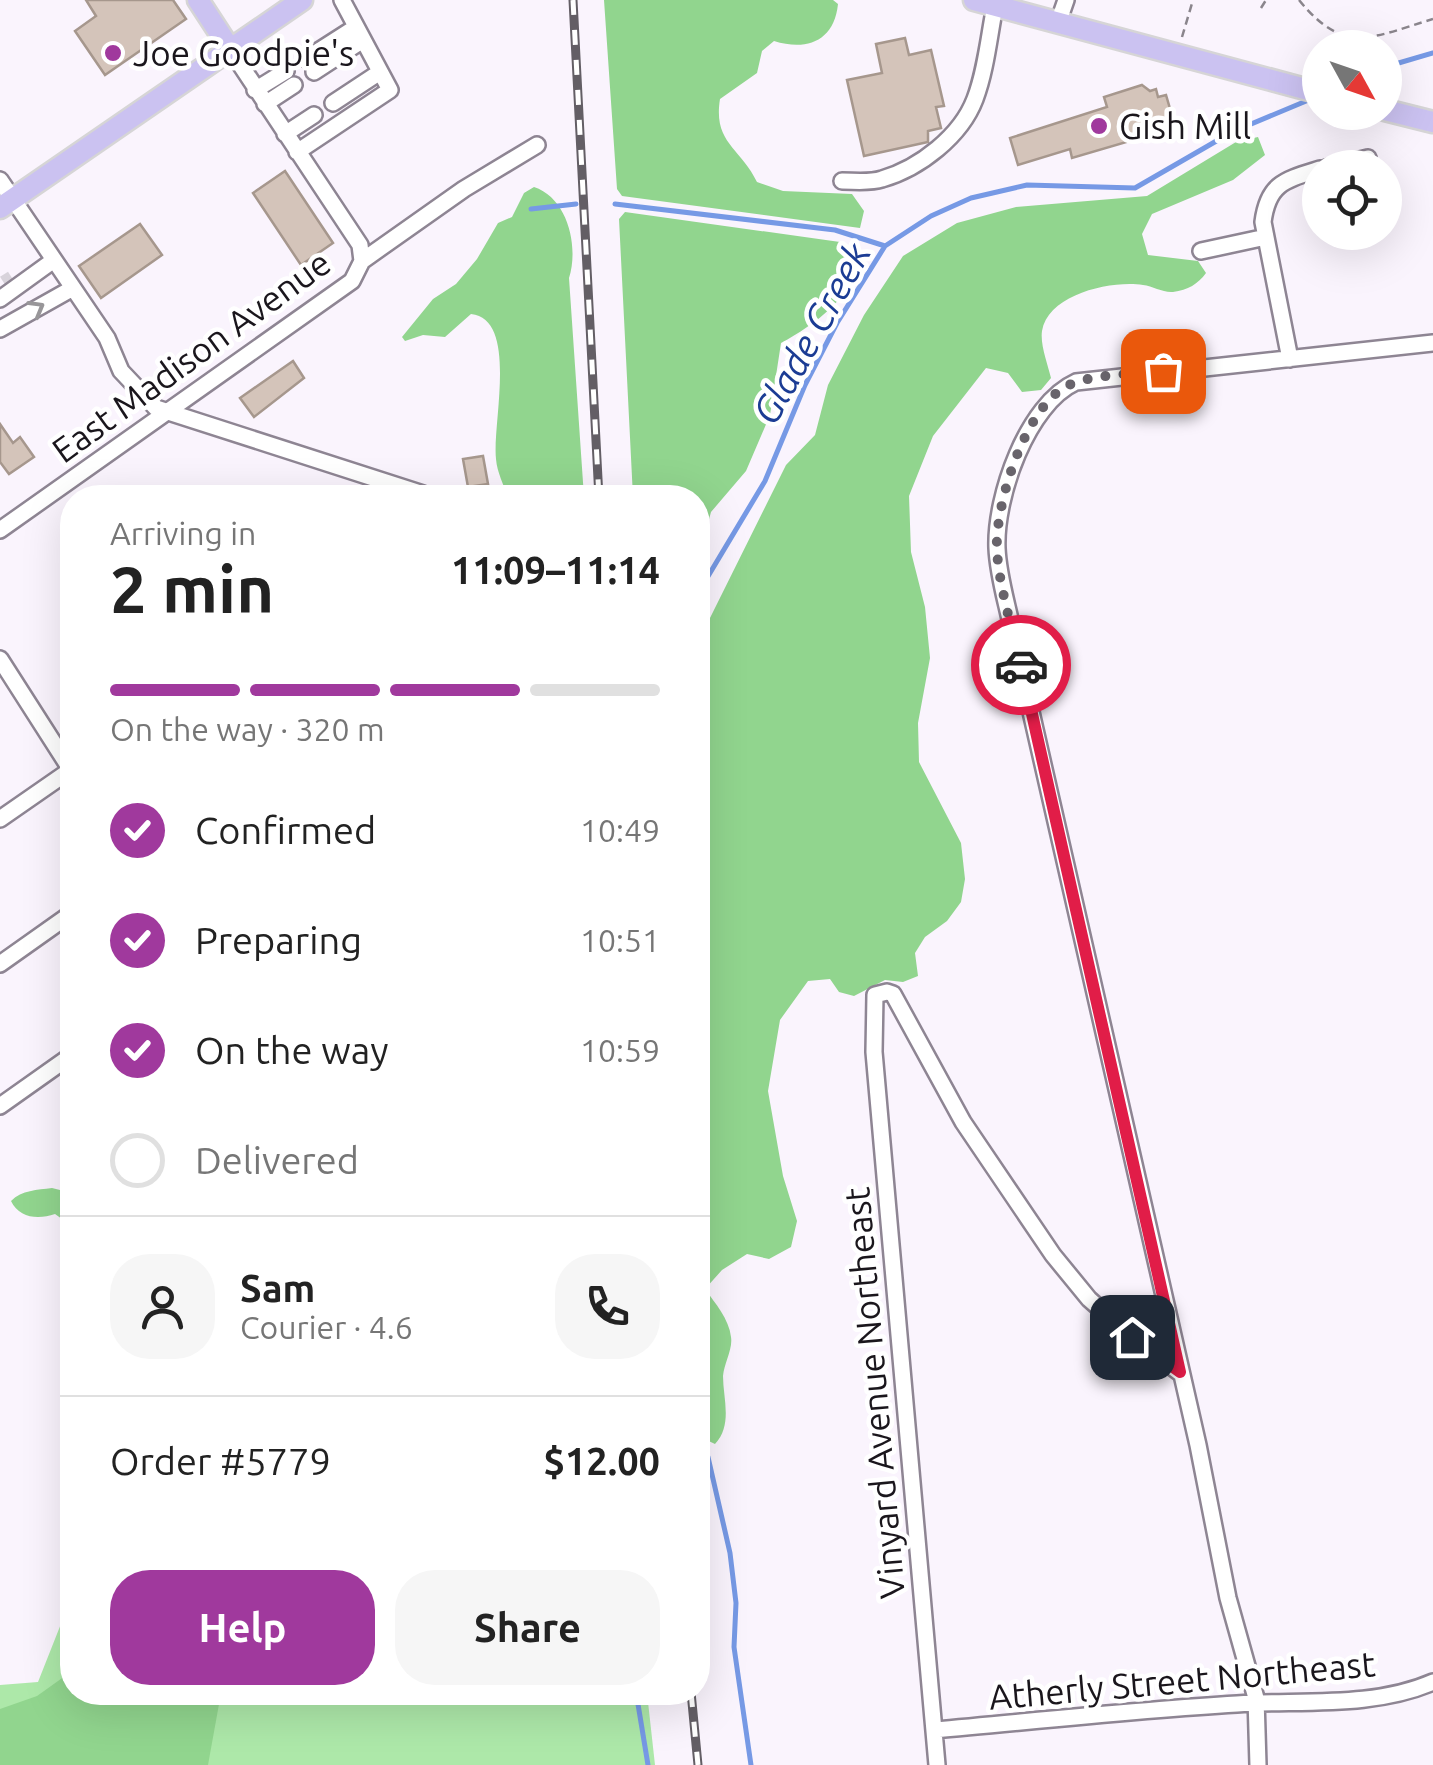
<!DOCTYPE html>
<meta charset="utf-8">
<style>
body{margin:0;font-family:Ubuntu,sans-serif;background:#f6f6f6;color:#222;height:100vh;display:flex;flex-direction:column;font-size:38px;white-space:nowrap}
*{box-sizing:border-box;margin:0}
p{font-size:32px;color:#767676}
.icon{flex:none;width:55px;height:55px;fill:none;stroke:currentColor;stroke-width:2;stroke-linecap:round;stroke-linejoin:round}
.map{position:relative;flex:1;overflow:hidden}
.sheet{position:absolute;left:60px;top:485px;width:650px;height:1220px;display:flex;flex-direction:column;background:#fff;border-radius:40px;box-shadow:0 10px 40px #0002}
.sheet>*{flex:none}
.needle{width:65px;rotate:130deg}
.tools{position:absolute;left:1302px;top:30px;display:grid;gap:20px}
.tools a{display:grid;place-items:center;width:100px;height:100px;border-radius:50%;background:#fff;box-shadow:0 10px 40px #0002;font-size:50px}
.pin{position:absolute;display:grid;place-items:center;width:85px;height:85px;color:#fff;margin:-42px;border-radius:20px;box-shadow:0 5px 15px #0006}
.courier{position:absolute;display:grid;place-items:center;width:100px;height:100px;margin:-50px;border:8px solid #e11d48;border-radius:50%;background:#fff;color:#222;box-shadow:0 2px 12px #0007}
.summary em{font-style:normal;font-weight:700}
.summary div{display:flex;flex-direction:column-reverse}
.summary{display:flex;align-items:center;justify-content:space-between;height:170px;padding:0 50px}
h1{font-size:65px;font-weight:700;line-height:75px}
.bar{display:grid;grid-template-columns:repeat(4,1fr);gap:15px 10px;align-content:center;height:120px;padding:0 50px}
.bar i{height:12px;border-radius:8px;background:#e0e0e0}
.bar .selected{background:#a0399d}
.bar p{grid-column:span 4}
.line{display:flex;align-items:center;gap:25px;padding:0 50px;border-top:2px solid #e0e0e0}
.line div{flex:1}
.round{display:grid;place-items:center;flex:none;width:105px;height:105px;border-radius:40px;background:#f6f6f6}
ol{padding:0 50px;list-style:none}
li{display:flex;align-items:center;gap:30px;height:110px}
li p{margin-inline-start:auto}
li .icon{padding:10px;border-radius:50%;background:#a0399d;color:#fff;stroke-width:4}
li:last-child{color:#767676}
li i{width:55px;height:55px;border:5px solid #e0e0e0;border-radius:50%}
.action{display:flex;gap:20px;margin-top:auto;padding:20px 50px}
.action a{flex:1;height:115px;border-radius:40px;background:#a0399d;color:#fff;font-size:40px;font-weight:700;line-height:115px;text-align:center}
.action a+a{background:#f6f6f6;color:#222}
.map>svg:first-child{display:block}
.green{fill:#ade8a9}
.forest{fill:#91d58e}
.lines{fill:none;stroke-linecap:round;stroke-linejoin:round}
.stream{stroke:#7699e5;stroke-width:5}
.building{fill:#d4c4ba;stroke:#a6978d;stroke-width:2.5}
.minor-tunnel{stroke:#d8d3db;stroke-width:15;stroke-dasharray:15 8;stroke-linecap:butt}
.minor-casing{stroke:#8e8593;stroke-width:20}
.major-casing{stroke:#d6d5d6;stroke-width:25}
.path{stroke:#8a858c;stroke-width:2.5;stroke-dasharray:8 5;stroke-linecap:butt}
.minor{stroke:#fff;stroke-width:15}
.major{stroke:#cbc2f1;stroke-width:20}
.rail-casing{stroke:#635e65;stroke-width:9}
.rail{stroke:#fff;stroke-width:5;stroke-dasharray:15;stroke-linecap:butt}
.oneway{stroke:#989699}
.done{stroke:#68646b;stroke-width:10;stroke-dasharray:0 18}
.route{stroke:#e11d48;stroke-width:12}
.poi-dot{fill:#a0399d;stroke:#fff;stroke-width:4}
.labels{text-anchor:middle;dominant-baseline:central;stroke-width:9;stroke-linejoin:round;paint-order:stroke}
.poi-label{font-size:35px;fill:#1a161c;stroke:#fff;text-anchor:start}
.street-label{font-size:35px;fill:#1a161c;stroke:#fff}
.water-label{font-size:38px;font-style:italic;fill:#1b3c94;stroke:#fff}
</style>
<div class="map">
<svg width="1433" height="1765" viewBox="0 0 1433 1765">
<rect width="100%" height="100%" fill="#faf4fd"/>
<path class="green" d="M72 1596V1692L647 1693 655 1765H0V1685L38 1682Z"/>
<path class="forest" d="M604 0H833L838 4C834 42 806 51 774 41L762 51 757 73 720 99C713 143 740 147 757 182L783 191 852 194 864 211 860 228 622 196 617 189Z
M1258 137 1265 155 1233 180 1152 214 1142 234 1148 255 1198 261 1206 273C1198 284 1188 290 1173 292 1163 293 1153 286 1143 285 1112 280 1048 294 1042 331 1040 345 1048 365 1051 378L1041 390 1022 392 1008 373 986 368 933 436 909 496 911 552 925 607 930 658 918 723 919 762 961 843 965 879 961 902 947 921 925 937 915 953 918 976 903 982 885 980 854 996 839 992 830 979 808 981 780 1020 768 1091 783 1176 797 1221 791 1247 769 1259 747 1254 722 1270 705 1289C715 1303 729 1319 731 1337 733 1349 724 1363 723 1376 723 1398 733 1425 715 1444L698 1436V636L709 620 786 465 815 435 828 385 864 315 903 256 957 223 1016 207 1147 196 1236 142Z
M534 187C568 198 579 247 569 278L584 497H508C504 486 497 472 496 459 492 424 519 319 471 314L445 337 423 335 405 341 402 337 433 299 456 284 477 259 498 223 512 217 524 193Z
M625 212 840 242 862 252C856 295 816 324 781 343L770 415 746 471 711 512 698 560V498L633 497 619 219Z
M52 1188 72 1193V1267L64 1253 62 1219 55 1214C38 1220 19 1218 11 1201 22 1190 37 1190 52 1188Z
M72 1671V1692L221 1693 208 1765H0V1709L37 1696Z"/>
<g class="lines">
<path class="stream" d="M1385 67 1433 53
M615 204 835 230 885 246
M531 209 576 204
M698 593 765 481 805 385 837 323 885 246 931 216 971 198 1027 185 1135 188 1232 132 1311 99
M698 1448 708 1457 730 1553 736 1603 734 1647 751 1765
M636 1692 648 1765"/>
</g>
<path class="building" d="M86 0H173L186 19 105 75 75 31 96 16Z
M905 38 909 55 931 50 944 106 936 107 941 128 928 131V142L864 156 847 80 882 73 876 44Z
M1142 85 1150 91 1156 89 1158 97 1166 95 1173 119 1144 127 1147 136 1072 158 1070 149 1018 165 1010 138 1107 107 1104 97Z
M285 171 333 243 301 265 253 193Z
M140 224 162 255 101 298 79 266Z
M293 361 304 378 254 417 240 398Z
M0 424 13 443 20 437 34 457 9 474 0 462Z
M483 456 488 484 468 487 463 459Z"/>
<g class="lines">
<path class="minor-tunnel" d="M4 283 12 278"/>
<defs>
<path id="minor" d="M1058 23 1066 0
M306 59 356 27
M314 72 363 40
M255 90 286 71
M333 103 380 72
M265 104 294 85
M285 134 314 115
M297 152 390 90 342 0
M1326 168 1368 158
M0 180 107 338 121 371 156 408 423 494 422 498
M842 181C855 181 870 183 882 179 920 168 961 136 975 99 986 70 989 36 995 6
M1201 251 1266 237
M362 261 464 189 537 145
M0 299 54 260
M0 329 73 288
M1290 359 1263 222C1268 183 1285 180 1320 169
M0 530 352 281 362 261 360 245 230 49
M0 659 71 770
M0 819 72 769
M0 964 72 913
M0 1106 72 1055
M934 1730C1035 1721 1136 1710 1237 1704 1301 1700 1374 1708 1433 1682
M937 1765 874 1052 875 995 887 992 893 994 963 1122 1053 1255 1089 1299 1132 1337 1180 1373
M1258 1765 1256 1698 1228 1598 1198 1445 1011 624C1006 600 998 574 997 548 995 497 1027 404 1076 382L1433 343"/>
<path id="major" d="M198 0 230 49
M974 0 1320 93
M1385 110 1433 122
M0 208 302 0"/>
</defs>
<use href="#minor" class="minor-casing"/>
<use href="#major" class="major-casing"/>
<path class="path" d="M1299 0C1344 56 1373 37 1433 19
M1261 8 1266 0
M1182 37 1193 0"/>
<use href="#minor" class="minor"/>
<use href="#major" class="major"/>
<defs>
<path id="rail" d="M573 0 599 498
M691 1692 698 1765"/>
</defs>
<use href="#rail" class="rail-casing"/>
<use href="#rail" class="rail"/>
</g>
<defs><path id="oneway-chevron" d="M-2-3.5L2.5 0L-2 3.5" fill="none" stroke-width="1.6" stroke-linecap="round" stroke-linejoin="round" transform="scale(2.5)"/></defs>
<use class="oneway" href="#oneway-chevron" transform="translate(37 308) rotate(-30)"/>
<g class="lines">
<path class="done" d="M1021 665C1012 628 1000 590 997 552 994 508 1024 410 1065 387 1088 374 1136 374 1163 371"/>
<path class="route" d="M1021 665 1180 1372 1132 1337"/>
</g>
<g class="poi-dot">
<circle cx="113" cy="53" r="10"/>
<circle cx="1099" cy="126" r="10"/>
</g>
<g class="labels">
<g class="poi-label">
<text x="133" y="53">Joe Goodpie's</text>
<text x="1119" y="126">Gish Mill</text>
</g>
<g class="street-label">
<text transform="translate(191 356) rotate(-36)">East Madison Avenue</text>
<text transform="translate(874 1393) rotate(-95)">Vinyard Avenue Northeast</text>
<text transform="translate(1182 1680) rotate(-5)">Atherly Street Northeast</text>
</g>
<g class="water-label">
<text transform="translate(811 333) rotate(-61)">Glade Creek</text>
</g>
</g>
</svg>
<div class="tools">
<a><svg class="needle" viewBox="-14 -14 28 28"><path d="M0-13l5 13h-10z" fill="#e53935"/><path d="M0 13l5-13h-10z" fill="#767676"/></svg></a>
<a><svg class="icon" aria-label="locate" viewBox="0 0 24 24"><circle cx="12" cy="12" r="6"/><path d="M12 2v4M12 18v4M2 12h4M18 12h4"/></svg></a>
</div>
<div class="pin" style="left:1163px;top:371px;background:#ea580c"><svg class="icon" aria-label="bag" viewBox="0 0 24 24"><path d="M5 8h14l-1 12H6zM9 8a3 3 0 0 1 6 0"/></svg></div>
<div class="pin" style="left:1132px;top:1337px;background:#1f2937"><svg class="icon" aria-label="home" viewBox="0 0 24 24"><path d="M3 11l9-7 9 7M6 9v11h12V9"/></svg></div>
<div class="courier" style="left:1021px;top:665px"><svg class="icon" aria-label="car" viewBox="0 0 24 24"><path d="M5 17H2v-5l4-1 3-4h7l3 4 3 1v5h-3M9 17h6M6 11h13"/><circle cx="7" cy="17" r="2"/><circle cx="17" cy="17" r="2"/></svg></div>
<section class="sheet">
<div class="summary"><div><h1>2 min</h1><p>Arriving in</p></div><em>11:09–11:14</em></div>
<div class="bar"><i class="selected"></i><i class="selected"></i><i class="selected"></i><i></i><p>On the way · 320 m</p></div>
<ol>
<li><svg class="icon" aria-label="check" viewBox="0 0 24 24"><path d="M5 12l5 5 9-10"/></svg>Confirmed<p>10:49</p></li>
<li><svg class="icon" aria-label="check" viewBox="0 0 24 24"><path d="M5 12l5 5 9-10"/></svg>Preparing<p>10:51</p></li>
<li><svg class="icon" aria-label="check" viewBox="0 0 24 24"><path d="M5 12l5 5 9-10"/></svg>On the way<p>10:59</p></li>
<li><i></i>Delivered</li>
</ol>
<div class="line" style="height:180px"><a class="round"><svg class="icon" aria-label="person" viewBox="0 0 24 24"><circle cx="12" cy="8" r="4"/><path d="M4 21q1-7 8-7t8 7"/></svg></a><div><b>Sam</b><p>Courier · 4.6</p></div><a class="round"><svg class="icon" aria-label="phone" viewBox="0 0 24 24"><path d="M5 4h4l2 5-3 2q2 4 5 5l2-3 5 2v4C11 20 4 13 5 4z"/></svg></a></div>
<div class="line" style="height:130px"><div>Order #5779</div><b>$12.00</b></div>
<div class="action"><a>Help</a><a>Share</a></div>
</section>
</div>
